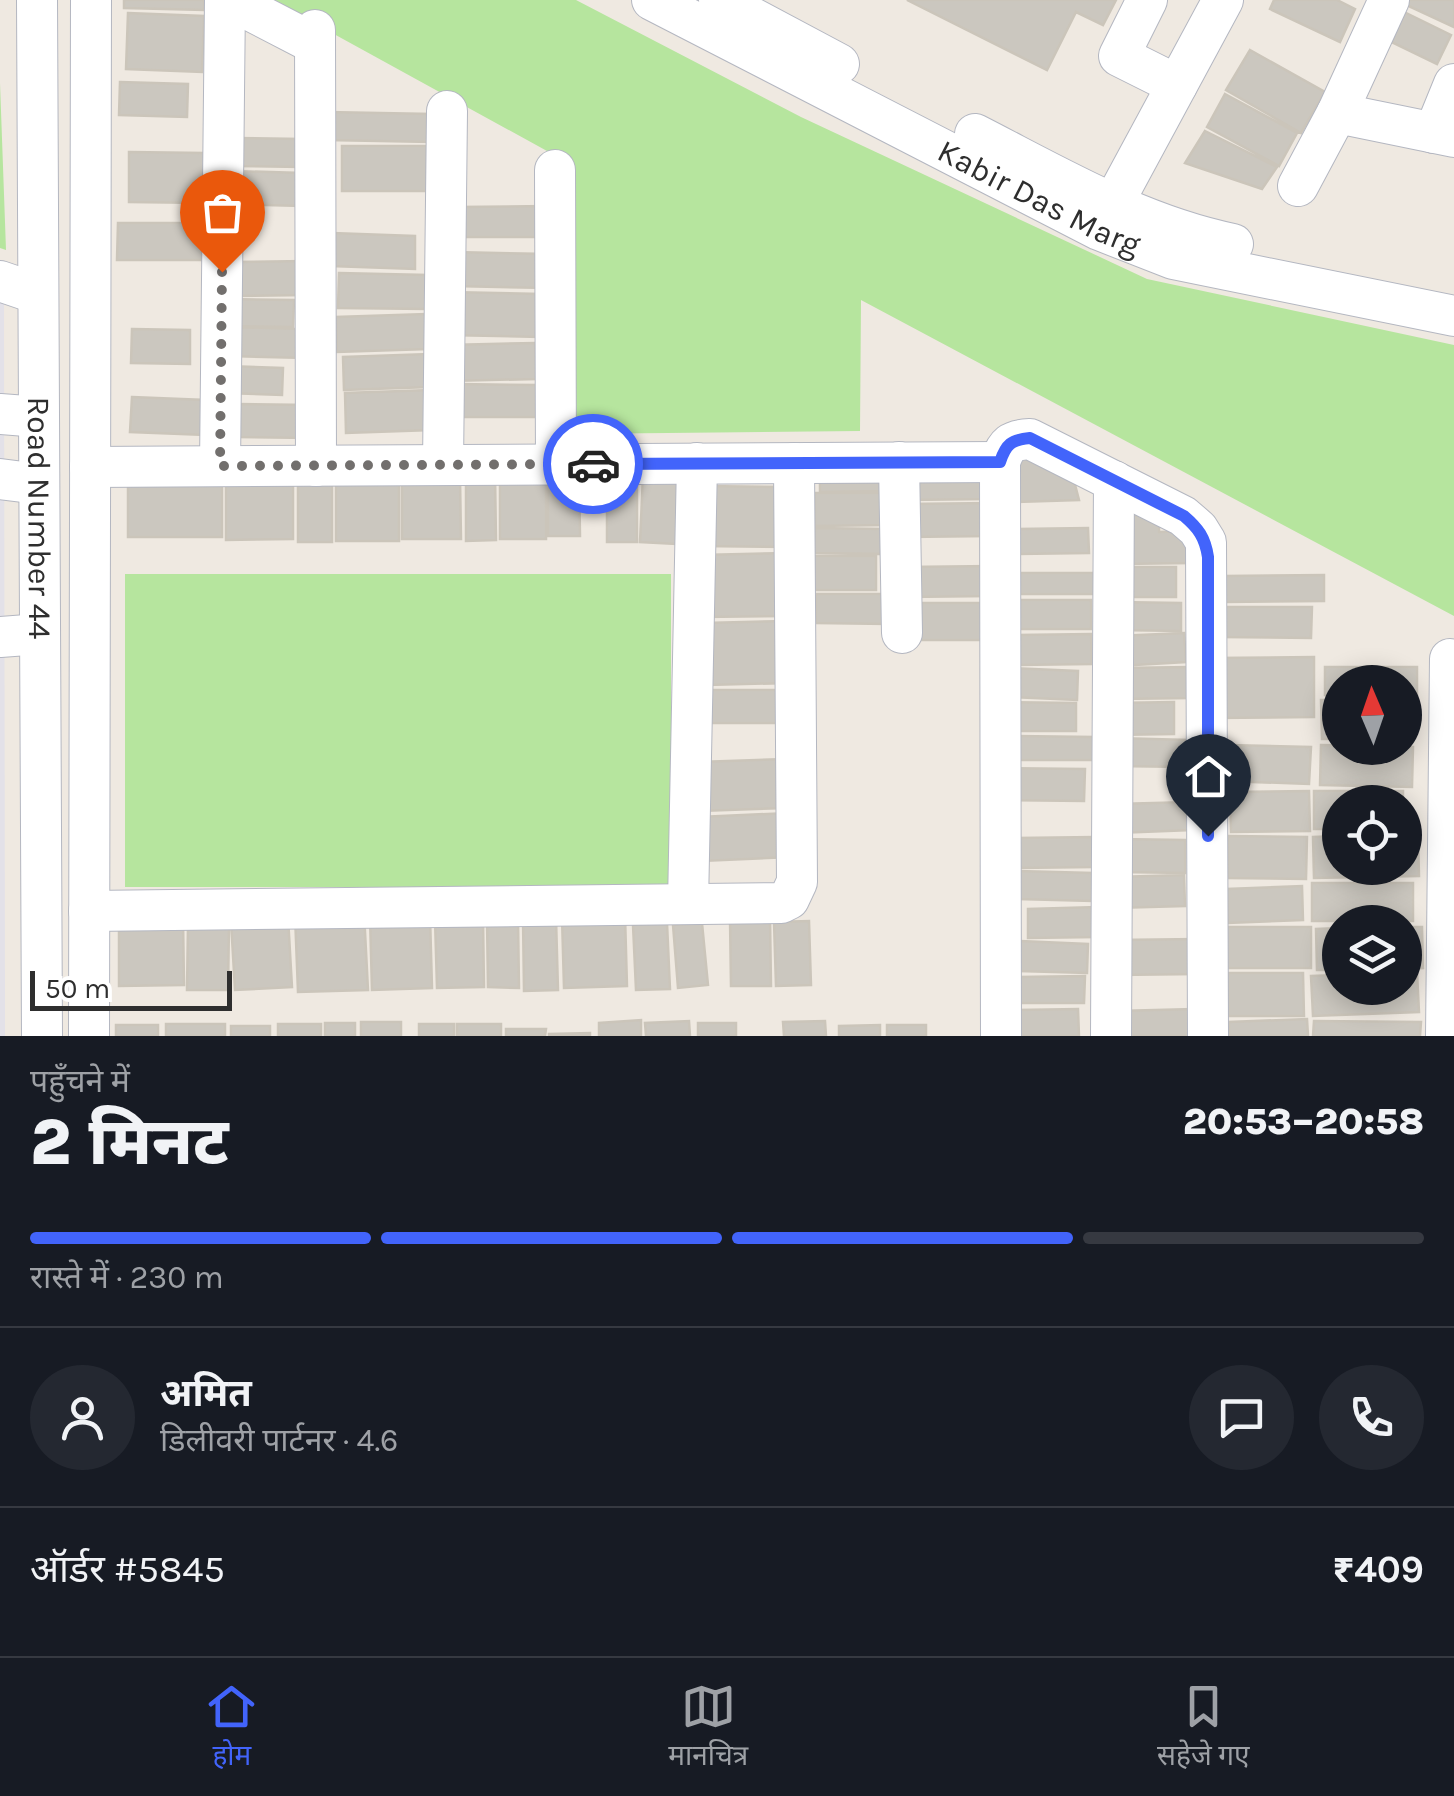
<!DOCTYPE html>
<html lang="hi">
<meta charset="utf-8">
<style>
body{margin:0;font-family:Karla,"Noto Sans Devanagari",sans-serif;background:#242831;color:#f1f3f6;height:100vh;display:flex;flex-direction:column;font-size:38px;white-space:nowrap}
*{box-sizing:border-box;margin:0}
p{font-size:32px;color:#9ea1a6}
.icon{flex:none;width:55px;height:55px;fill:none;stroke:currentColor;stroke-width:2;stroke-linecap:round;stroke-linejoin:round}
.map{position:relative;height:1036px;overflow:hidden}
.side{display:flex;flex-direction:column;background:#171b24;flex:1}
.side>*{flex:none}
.needle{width:65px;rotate:358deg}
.buttons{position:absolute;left:1322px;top:665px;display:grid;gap:20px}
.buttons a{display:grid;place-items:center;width:100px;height:100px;border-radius:50%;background:#171b24;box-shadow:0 5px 25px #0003;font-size:50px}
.scale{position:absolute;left:30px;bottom:25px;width:202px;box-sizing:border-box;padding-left:10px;border:5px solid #2e2e2e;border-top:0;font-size:28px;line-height:35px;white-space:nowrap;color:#2e2e2e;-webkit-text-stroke:8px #fff;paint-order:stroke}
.pin{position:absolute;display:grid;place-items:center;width:85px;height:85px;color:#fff;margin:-102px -42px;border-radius:50% 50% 50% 0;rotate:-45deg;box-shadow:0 0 10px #0007}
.pin .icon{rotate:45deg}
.courier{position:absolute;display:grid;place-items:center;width:100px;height:100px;margin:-50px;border:8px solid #4264fb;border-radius:50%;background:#fff;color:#222;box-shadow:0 2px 12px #0007}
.headline em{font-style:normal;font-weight:800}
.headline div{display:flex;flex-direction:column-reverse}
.headline{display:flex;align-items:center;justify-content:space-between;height:170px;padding:0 30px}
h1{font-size:65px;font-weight:800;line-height:75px}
.bar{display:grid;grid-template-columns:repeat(4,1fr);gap:15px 10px;align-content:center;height:120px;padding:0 30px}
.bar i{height:12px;border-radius:8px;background:#363941}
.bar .selected{background:#4264fb}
.bar p{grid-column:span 4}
.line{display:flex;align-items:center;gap:25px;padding:0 30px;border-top:2px solid #363941}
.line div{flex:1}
.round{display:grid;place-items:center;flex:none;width:105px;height:105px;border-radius:52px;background:#242831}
.tabs{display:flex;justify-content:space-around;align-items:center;height:140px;border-top:2px solid #363941;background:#171b24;font-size:28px;color:#9ea1a6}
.tabs a{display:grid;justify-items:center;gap:5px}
.tabs .selected{color:#4264fb}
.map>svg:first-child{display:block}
.industrial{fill:#e3e1e8}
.green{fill:#b6e59e}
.building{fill:#cbc7bf;stroke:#cbc5ba;stroke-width:2.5}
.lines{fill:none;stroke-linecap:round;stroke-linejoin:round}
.minor-casing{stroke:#b4b7c1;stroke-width:42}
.minor{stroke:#fff;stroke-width:40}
.done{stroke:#726f6d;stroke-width:10;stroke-dasharray:0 18}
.route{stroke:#4264fb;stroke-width:12}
.labels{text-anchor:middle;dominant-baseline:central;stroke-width:8;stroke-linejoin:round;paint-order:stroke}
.street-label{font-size:32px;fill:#2e2e2e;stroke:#fff}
</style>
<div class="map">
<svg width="1454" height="1036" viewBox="0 0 1454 1036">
<rect width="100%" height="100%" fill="#efe9e1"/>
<path class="industrial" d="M0 272 4 273 5 1036H0Z"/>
<path class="green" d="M272 0H576L801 117 1147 279 1454 345V616L861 300 860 431 571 434 567 162Z
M0 83 6 250 0 248Z
M125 574H671V887H125Z"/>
<path class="building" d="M124 0H204V10L124 8Z
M907 0H1116L1103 25 1076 12 1047 70Z
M1274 0H1337L1355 9 1340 42 1270 9Z
M1454 0V27L1398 1 1399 0Z
M1396 8 1451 35 1437 64 1381 37Z
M128 13 204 16 202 72 126 69Z
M1250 50 1325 92 1301 133 1226 90Z
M120 82 188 84 187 117 119 115Z
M1225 94 1297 133 1279 166 1207 127Z
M327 112 432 114 431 142 327 140Z
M1205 131 1277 167 1262 189 1185 163Z
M233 138 302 139 301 167 233 166Z
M342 146H435V191H342Z
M129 152 205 153V203L129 202Z
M233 171 302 173V206L232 204Z
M546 206V237H459L458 207Z
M118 223H202V260H117Z
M332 233 415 236V269L331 266Z
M453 252 549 254 548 288 453 286Z
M305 261 306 295 227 296V262Z
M339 273 428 275 427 309 338 308Z
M448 292 541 294 540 337 447 335Z
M229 299 294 300 293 327 228 326Z
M426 314 428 349 337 352 336 317Z
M230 327 307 329 306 358 230 356Z
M132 329 190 330V364L131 363Z
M535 343 537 379 449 381 448 345Z
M429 354 430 387 344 390 343 357Z
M226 366 283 368 282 395 225 393Z
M457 384 538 385V417H457Z
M430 390 432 430 346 433 345 393Z
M132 397 206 400 205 435 130 432Z
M237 404 310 405 309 438 237 437Z
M1013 452 1073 477 1079 500 1014 502Z
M883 464V491L820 492V465Z
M988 468V499L907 500V469Z
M548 472H579L580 536H548Z
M607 472H637V542H607Z
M293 473V539L226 540V474Z
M466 473H495L496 540 466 541Z
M336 474H399V541H336Z
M128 475H222V537H128Z
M500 476H546V539H500Z
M643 476 678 477 676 544 640 542Z
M402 478H460L461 539H402Z
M298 480H332V542H298Z
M702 486 791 487 790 547 701 546Z
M815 493H888V525L815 526Z
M990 503V536L908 537 907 504Z
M1119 516H1159V532L1192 531V563L1120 564Z
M815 528 885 529V554L814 553Z
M1088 528 1089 553 1018 554V529Z
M788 553 789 616 702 617 701 555Z
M814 556H876V590H815Z
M991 566V596L906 597V567Z
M1117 567H1176V597H1117Z
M1016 573H1094V594H1016Z
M1324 575V601L1225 602V576Z
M816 594H888L887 624 816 623Z
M1010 600H1091V629H1011Z
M1117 602 1181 603V631L1117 630Z
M911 603H987V640H911Z
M1221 607H1312L1311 638 1221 637Z
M787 621 789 683 707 685 705 623Z
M1184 633 1186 662 1118 666 1116 636Z
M1091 634 1092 664 1012 665V635Z
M1314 657V717L1213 718V658Z
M1190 667 1191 698 1120 699 1119 668Z
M1325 667H1417V695H1405V682H1340V695H1325Z
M1009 668 1078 671 1077 700 1008 697Z
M697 690H791V723H697Z
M1405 699H1414V738L1405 739Z
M1321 700H1340V739H1322Z
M1005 702 1076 703V731H1005Z
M1174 702V734L1114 735V703Z
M1008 736 1095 737V760H1008Z
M1115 738 1189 740 1188 767 1114 766Z
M1227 745 1311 747 1309 784 1225 781Z
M1321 745 1413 747 1412 787 1320 785Z
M785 759 786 808 700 811 699 762Z
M1006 768 1085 769 1084 801 1006 800Z
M1309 791 1310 831 1231 832 1230 792Z
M1314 791H1403V802H1340V829H1314Z
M1191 802 1192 830 1117 833 1116 804Z
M788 813 790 857 702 861 700 817Z
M1405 835H1418L1419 876 1314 878 1313 837 1340 836V868H1405Z
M1228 836 1307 837 1306 879 1228 878Z
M1094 837V867L1011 868 1010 838Z
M1118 839 1185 840V873L1118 872Z
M1017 871 1093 873 1092 901 1017 899Z
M1184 875 1185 906 1115 908 1114 877Z
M1312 883H1413V921H1312Z
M1302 886 1303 920 1228 923 1227 889Z
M1097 907V937L1028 938V909Z
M364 912 368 990 298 992 295 915Z
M625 915 627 986 564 988 562 917Z
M430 916 432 988 372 990 370 917Z
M288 917 292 987 235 990 231 921Z
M183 918 184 985 119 986V919Z
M556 918 558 990 524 991 523 919Z
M770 918 771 986H731L730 919Z
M435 919H483L484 987 437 988Z
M487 919H518L519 988 488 987Z
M809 921 811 985 776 986 774 922Z
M667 923 670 989 636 990 633 925Z
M702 923 708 985 678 988 673 925Z
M188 925H229L228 990H187Z
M1225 927H1311V968H1225Z
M1405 927H1422L1423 968 1405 969Z
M1340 928V970H1317L1316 929Z
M1197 939 1198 974 1116 975V940Z
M1020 941 1088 944 1087 973 1019 971Z
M1405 972H1417L1419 1012 1313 1016 1311 976 1340 975V988H1405Z
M1228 973H1303L1304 1016H1228Z
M1085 976 1084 1003H1019V977Z
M1078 1009 1079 1036H1018L1017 1010Z
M1193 1009 1194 1036H1118L1117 1011Z
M1307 1019 1308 1036H1229V1022Z
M641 1020V1036H599V1023Z
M689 1021 690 1036H646L645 1023Z
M825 1021 826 1036H784L783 1022Z
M1314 1021 1421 1022 1420 1036H1313Z
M361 1022H401V1036H361Z
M325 1023H355V1036H325Z
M698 1023H736V1036H698Z
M166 1024H225V1036H166Z
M278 1024H321V1036H278Z
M419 1024H454V1036H419Z
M457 1024H501V1036H457Z
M116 1025H158V1036H116Z
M880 1025V1036H839V1026Z
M887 1025H926V1036H887Z
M231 1026H270V1036H231Z
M506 1029H546L545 1036H506Z
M590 1033V1036H549V1034Z"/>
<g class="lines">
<defs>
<g id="minor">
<path id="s1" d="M37 0 42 1036"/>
<path d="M230 0 315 44"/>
<path id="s2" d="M652 0 1099 230 1173 259 1454 316"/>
<path d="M719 0 839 64"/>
<path d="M1147 0 1119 56 1177 85"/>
<path d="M315 30 316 466"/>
<path d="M1337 113 1454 137"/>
<path d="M1434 133 1454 84"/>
<path d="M975 134C1059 177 1140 225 1233 244"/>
<path d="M555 170 556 465"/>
<path d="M1298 186 1337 113 1389 0"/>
<path d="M1101 226 1223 0"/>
<path d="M0 281 38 294"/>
<path d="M0 414 39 417"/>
<path d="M899 462 902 633"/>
<path d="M443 465 447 111"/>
<path d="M220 466 225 0"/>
<path d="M90 467 1000 462"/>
<path d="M0 479 39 484"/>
<path d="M0 637 40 634"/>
<path d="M688 904 697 463"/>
<path d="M89 911 781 903 789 899 797 882 794 463"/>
<path d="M89 1036 91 0"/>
<path d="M1001 1036 1000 462C1006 444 1011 440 1030 439L1183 516 1198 529 1206 542 1208 1036"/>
<path d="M1111 1036 1114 481"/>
<path d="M1446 1036 1450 659"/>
</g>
</defs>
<use href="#minor" class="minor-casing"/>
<use href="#minor" class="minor"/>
</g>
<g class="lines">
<path class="done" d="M222 272 220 466 593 464"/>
<path class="route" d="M593 464 1000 462C1006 444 1011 440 1030 438L1184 516C1198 528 1205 537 1208 557V836"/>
</g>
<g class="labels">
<g class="street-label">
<text stroke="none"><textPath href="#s2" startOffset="435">Kabir Das Marg</textPath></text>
<text stroke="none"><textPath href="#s1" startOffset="518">Road Number 44</textPath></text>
</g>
</g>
</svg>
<div class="buttons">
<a><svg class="needle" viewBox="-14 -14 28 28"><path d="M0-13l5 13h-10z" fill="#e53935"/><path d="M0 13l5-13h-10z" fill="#9ea1a6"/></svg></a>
<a><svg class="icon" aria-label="locate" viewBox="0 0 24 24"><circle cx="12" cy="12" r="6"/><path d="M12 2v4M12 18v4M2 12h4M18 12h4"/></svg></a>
<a><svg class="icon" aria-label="layers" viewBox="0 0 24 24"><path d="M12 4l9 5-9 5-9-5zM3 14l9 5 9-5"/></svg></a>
</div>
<div class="scale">50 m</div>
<div class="pin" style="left:222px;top:272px;background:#ea580c"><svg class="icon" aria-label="bag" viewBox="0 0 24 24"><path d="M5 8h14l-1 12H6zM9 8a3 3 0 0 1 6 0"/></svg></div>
<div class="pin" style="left:1208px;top:836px;background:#1f2937"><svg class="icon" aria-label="home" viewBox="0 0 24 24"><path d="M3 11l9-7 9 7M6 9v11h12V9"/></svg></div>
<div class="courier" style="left:593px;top:464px"><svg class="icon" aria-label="car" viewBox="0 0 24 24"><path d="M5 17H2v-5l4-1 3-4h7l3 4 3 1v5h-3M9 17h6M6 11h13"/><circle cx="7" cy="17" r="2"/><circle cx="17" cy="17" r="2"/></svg></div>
</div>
<section class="side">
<div class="headline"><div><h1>2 मिनट</h1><p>पहुँचने में</p></div><em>20:53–20:58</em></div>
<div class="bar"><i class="selected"></i><i class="selected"></i><i class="selected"></i><i></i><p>रास्ते में · 230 m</p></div>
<div class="line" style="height:180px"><a class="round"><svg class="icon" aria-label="person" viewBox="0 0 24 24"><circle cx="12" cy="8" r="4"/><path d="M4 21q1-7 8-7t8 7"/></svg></a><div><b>अमित</b><p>डिलीवरी पार्टनर · 4.6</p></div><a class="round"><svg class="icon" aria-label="chat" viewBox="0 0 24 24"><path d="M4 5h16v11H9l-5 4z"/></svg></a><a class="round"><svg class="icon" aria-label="phone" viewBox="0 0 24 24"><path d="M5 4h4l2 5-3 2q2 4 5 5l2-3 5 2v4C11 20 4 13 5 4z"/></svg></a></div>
<div class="line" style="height:130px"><div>ऑर्डर #5845</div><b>₹409</b></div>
</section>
<nav class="tabs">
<a class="selected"><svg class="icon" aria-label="home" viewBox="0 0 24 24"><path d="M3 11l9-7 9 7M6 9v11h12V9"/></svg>होम</a>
<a><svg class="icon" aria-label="map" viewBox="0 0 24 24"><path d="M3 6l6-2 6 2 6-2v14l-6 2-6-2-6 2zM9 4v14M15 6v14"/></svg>मानचित्र</a>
<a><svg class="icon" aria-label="saved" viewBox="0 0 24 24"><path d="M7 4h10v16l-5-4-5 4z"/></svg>सहेजे गए</a>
</nav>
